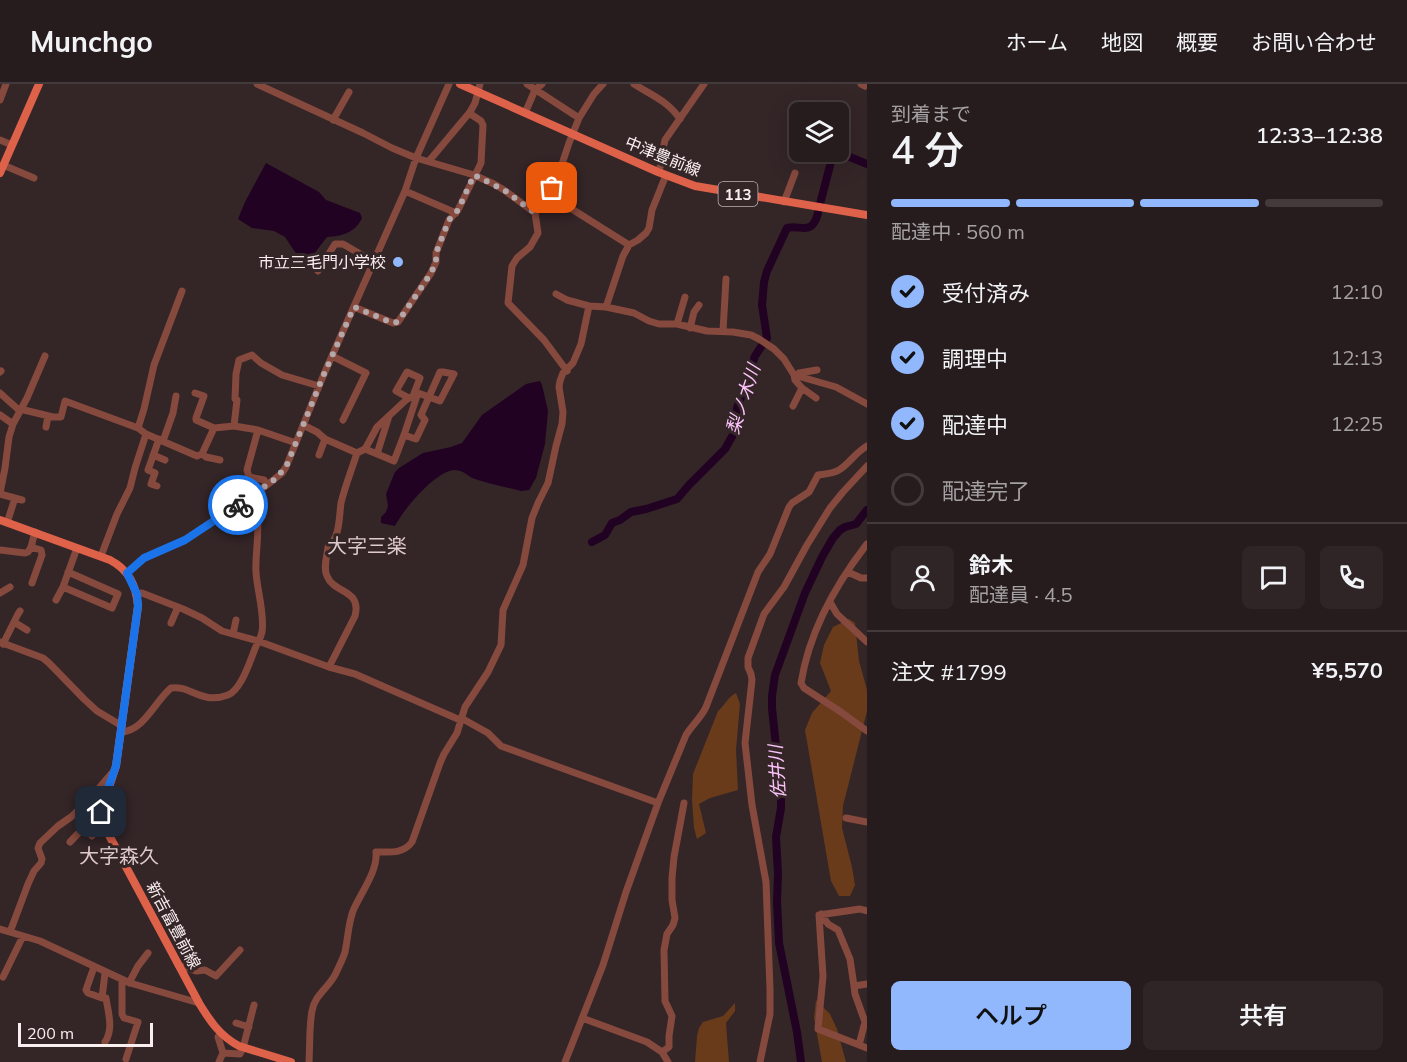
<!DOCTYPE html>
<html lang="ja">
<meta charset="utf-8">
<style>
body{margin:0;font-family:Mulish,"Noto Sans JP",sans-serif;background:#2f2526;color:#f1f3f6;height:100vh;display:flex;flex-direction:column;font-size:22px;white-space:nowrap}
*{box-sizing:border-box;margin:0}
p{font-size:20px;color:#a4a1a4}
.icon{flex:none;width:33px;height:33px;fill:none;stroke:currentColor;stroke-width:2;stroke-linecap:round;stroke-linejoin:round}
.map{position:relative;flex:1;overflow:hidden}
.details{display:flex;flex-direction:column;background:#271c1d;width:540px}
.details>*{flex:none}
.tools{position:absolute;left:789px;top:18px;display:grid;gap:12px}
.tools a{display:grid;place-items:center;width:60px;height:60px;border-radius:9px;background:#271c1d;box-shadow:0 6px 24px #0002,0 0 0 2px #433a3b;font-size:30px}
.scale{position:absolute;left:18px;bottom:15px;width:135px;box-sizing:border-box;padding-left:6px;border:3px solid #faeff0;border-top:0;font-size:16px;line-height:21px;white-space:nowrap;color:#faeff0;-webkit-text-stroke:4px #342527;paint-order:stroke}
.pin{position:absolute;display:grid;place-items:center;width:51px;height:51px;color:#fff;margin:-26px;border-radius:12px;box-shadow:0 3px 9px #0006}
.courier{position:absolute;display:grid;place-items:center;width:60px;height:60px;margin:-30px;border:4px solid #1a73e8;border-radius:50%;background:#fff;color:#222;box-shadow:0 2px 8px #0007}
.overview em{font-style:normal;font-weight:600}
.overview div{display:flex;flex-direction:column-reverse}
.overview{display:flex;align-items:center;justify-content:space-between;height:102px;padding:0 24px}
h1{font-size:39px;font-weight:600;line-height:45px}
.bar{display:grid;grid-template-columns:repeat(4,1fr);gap:9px 6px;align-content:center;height:72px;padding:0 24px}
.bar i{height:8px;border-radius:4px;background:#433a3b}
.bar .current{background:#91b8fd}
.bar p{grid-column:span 4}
.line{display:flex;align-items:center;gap:15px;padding:0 24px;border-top:2px solid #433a3b}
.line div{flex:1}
.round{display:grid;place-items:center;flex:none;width:63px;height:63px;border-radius:9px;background:#2f2526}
ol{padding:0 24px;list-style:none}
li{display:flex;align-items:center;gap:18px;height:66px}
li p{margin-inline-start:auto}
li .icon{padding:6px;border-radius:50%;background:#91b8fd;color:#111;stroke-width:4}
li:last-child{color:#a4a1a4}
li i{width:33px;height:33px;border:3px solid #433a3b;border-radius:50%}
.cta{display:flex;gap:12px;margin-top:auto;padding:12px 24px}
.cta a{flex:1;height:69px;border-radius:9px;background:#91b8fd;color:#111;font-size:24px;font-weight:600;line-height:69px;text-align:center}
.cta a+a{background:#2f2526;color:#f1f3f6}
header{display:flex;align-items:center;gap:36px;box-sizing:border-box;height:84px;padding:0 30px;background:#271c1d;border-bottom:2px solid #433a3b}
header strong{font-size:28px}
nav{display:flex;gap:33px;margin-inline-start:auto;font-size:21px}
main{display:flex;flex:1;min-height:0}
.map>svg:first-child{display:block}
.green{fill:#693b1b}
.water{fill:#220223}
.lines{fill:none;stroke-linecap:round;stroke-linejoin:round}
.river{stroke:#220223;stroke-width:8}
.minor{stroke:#86493d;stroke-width:7}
.major{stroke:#de614a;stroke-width:8}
.done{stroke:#b5a8aa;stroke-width:6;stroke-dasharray:0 10.8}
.route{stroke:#1a73e8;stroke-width:8}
.poi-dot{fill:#91b8fd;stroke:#342527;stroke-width:2}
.labels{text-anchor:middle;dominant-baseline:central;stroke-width:6;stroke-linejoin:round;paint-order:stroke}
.shield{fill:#342527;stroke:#bfb2b4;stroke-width:1.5}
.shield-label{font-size:15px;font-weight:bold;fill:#faeff0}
.street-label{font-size:16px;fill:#faeff0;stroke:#342527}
.poi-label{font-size:16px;fill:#faeff0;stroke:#342527;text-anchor:end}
.water-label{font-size:18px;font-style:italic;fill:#fbc3fa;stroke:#342527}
.quarter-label{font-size:20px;fill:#dec9cb;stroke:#342527}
</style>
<header>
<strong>Munchgo</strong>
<nav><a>ホーム</a><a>地図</a><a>概要</a><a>お問い合わせ</a></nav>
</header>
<main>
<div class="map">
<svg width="867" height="978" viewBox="0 0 867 978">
<rect width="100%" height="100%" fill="#342527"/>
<path class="green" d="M849 535 855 539 859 577 867 606V627L843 722 842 744 852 783 855 801 850 812H839L831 797 805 646 812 629 831 607 820 579 824 561 833 543Z
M736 609 740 620 736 666 738 706 710 714 699 720 706 749 697 755 694 744 692 716 693 690 718 627C725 621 728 613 736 609Z
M816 916 830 930 837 945 846 978H822L814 934Z
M735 919V927L726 939 729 978H695L697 952 699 944 703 938 723 932Z"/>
<path class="water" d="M266 79 319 108 326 116 360 129 362 134C355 149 342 152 327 153L307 179 295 168 285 153 274 147 252 144 238 135 245 118Z
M540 297 542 301 548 327 545 360 536 394 529 406 521 407C506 403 490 400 475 395 466 392 466 387 455 386 436 386 403 426 395 442L381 439V433L386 428 388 422 386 410 395 388 399 384 423 369 451 363 462 359 482 331 526 300Z"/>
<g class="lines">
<path class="river" d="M820 120 833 70 840 69 867 80
M592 458 605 451 612 439 620 436 631 428 646 425 677 415 689 401 725 365 734 349 737 324 746 300 750 286 755 272 767 254 762 221 764 198 767 187 787 144C800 140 812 153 818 129
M801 978 797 948 779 859 777 817 778 790 776 753 781 724V710L772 624V612L775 591 805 509 822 473 833 454 840 446 845 443 856 440 867 426"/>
<path class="minor" d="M257 0 363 49 392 64 416 74 474 91 494 100 504 106 535 129 538 149 530 163 517 174 512 182 508 219 544 256 567 287
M527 0 579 34
M634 0C651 11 668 17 680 35
M861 0 865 2
M0 16 6 0
M525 29 535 6 542 0
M333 36 349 8
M0 56 12 61
M429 77 470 28 475 19 480 0
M3 81 34 94
M658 88C665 74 661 70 665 56L704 0
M405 107 456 129
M548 110 629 161
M784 118 795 89
M535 129 557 95 569 59 579 34 594 10 603 0
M318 187 335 160H343L374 178
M556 210 567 216 589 222
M354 223 393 239 398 238 431 189 436 178V169L449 136 458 126 481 79 483 41 481 37 469 29
M606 223 623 172 629 161 638 156 646 149 649 144 652 126 666 91
M677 240 685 213
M690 244 694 228 699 221
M723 247 726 195
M332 272 366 289 343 336
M0 288 1 287
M796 292 799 289 817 286
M802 304 816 314
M0 309 20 327
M195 309 204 312 196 334V336L214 344 234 342 258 346 296 359
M409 314 396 307 407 288 420 294 413 312
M793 322 802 304 795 296 794 291
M20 325 53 333H61L65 317 138 344 146 350 135 384 130 404 117 430 101 472
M0 331 13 340
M303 341 317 348 325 355 357 369
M234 342 237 316 235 315 236 290 239 276 252 271 261 279 282 291 319 302
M46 343 48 332
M138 344 144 325 154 281 182 207
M258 346 247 386 249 393 264 396 267 401
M146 350 197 372 202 370 214 344
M163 357 173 329 176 312
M365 365 394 377 404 351 418 309
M202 370 206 373 220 376
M377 370 389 332
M153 371 165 376
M319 371 325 355
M157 402 151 400 155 389 148 386 159 355
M0 409 5 384 9 353 13 340 27 314 45 272
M0 410 22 416
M7 439 15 414
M867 460C836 500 809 549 801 599L804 604 841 628 867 647
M0 466 25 469 28 468 31 463
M848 488 861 494H867
M127 489 144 474 185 456 267 401 282 389 286 383 324 290 405 107 416 74 449 0
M32 499 42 471 41 466 31 463 35 448
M63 503 112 524 118 510 68 488
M0 509 10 503
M137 510 142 509 183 525 202 534 222 547 258 557 329 583 355 590 460 636
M56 516 63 503 77 464
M830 518 837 530 867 558
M14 538 27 546
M171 539 178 523
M233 550 236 536
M0 558 43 574 49 579 84 615 97 627 122 642
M3 560 18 530 20 527
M329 583 355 532C362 505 334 510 327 492 323 484 327 472 328 463 340 454 339 433 341 419 345 402 352 385 357 369L365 365 369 358 377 343 406 316 418 309 440 317 454 290 443 288H440L421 331 425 336 416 355 404 351
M461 634 488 649 501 662 658 719
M121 648C144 647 155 617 171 604 191 601 201 621 228 611 242 606 251 573 257 560 259 556 261 553 262 548 265 531 257 506 256 488 255 469 260 449 257 429 256 423 254 417 252 411
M88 717 111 690 114 688
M846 734 867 738
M84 743 92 752
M70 758 91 736 102 735
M867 827 860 825 819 831 823 892 818 945 867 964
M821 830 828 840 838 846 850 875 854 902
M0 845 40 857 130 899 199 919
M10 848 28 800 34 787 41 779 42 775 38 764 40 759 58 742 71 733 88 717 102 724
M178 881 196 887 205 886 216 892 240 866
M94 883 86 906 88 909 102 914 105 889
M3 893 23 852
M122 896V930L124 934 138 938 126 975
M129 899 138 882 148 869
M102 914H106C108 928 114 945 105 958
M582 934 647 958 662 968 668 978
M236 939 249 943
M220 949 218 953 223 969 240 970 243 964 254 921
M859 961 865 938 855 910 854 902 867 900
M662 968 669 963V952L672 932 665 917 664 866 667 850 673 841 675 834 672 816V794L674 773 684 719
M219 978 223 969
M309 978C310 962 309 943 312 927 315 910 329 904 336 889 339 882 343 875 345 868 348 854 348 841 353 827 360 810 378 787 376 768 390 768 403 770 412 758L440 679 444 670 457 649 465 623 488 588 501 561 503 526 523 481 532 434 538 419 548 399 556 362 562 340 563 328 559 303 560 297 563 289 573 279 581 260 589 222 606 223 634 229 649 237 659 240H677L707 247 733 248 751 251 759 255 774 265 784 275 794 291 836 303 867 320
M565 978 603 881 626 808 658 719 686 651C692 641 701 634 706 623L758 488 770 470 789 423 792 419 809 408 818 391C825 390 832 390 839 386 849 380 856 368 867 362
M760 978 770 930V905L766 798 752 721 745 659 752 596 751 590 748 583V574L764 530 784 503 807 461 830 424 843 408 867 382"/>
<path class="major" d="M460 0 658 88 695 102 867 131
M0 89 39 0
M0 436 110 476C129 486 136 501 138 522L116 682 102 724 103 740 199 919C210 937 220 952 239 962L291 978"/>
</g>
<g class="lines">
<path class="done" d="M238 421 274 396 286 383 324 290 354 223 393 239 398 238 431 189 436 178V169L449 136 458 126 474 91 504 106 535 129 552 104"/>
<path class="route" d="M101 728 102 721 116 682 138 522 137 510 127 489 144 474 185 456 238 421"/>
</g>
<circle class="poi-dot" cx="398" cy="178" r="6"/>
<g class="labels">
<rect class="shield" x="718.5" y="98" width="39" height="24" rx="4.5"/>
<g class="shield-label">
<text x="738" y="110">113</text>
</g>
<g class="street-label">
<text transform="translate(663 72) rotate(22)">中津豊前線</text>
<text transform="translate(174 841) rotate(62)">新吉富豊前線</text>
</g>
<g class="poi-label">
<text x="386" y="178">市立三毛門小学校</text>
</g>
<g class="water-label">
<text transform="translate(743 315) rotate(-72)">梨ノ木川</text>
<text transform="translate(777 688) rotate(-94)">佐井川</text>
</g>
<g class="quarter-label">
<text x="367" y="461">大字三楽</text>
<text x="119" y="771">大字森久</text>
</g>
</g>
</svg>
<div class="tools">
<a><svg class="icon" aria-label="layers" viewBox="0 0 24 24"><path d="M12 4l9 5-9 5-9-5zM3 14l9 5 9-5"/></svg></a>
</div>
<div class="scale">200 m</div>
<div class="pin" style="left:552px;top:104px;background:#ea580c"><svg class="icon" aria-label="bag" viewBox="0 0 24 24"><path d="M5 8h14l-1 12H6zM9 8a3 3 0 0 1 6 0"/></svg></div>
<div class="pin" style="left:101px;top:728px;background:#1f2937"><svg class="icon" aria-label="home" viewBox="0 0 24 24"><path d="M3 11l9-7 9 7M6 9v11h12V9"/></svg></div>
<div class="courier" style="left:238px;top:421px"><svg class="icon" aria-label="bike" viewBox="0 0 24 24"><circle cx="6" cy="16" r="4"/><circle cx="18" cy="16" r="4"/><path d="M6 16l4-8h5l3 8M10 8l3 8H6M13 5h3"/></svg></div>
</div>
<section class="details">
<div class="overview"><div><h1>4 分</h1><p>到着まで</p></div><em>12:33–12:38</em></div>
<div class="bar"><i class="current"></i><i class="current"></i><i class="current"></i><i></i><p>配達中 · 560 m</p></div>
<ol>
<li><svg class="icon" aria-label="check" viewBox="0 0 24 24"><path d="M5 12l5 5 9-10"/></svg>受付済み<p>12:10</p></li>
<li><svg class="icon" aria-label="check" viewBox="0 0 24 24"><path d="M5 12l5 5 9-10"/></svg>調理中<p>12:13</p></li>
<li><svg class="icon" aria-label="check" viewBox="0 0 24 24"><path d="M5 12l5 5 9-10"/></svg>配達中<p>12:25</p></li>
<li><i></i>配達完了</li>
</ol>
<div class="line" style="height:108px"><a class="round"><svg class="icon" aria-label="person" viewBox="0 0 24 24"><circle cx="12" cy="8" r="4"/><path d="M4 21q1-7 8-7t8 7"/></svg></a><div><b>鈴木</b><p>配達員 · 4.5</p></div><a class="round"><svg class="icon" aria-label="chat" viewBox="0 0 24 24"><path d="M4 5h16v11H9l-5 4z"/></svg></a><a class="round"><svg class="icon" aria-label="phone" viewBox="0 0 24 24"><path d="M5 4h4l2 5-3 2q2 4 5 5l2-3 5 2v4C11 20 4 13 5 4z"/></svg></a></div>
<div class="line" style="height:78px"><div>注文 #1799</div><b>¥5,570</b></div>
<div class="cta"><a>ヘルプ</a><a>共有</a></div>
</section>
</main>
